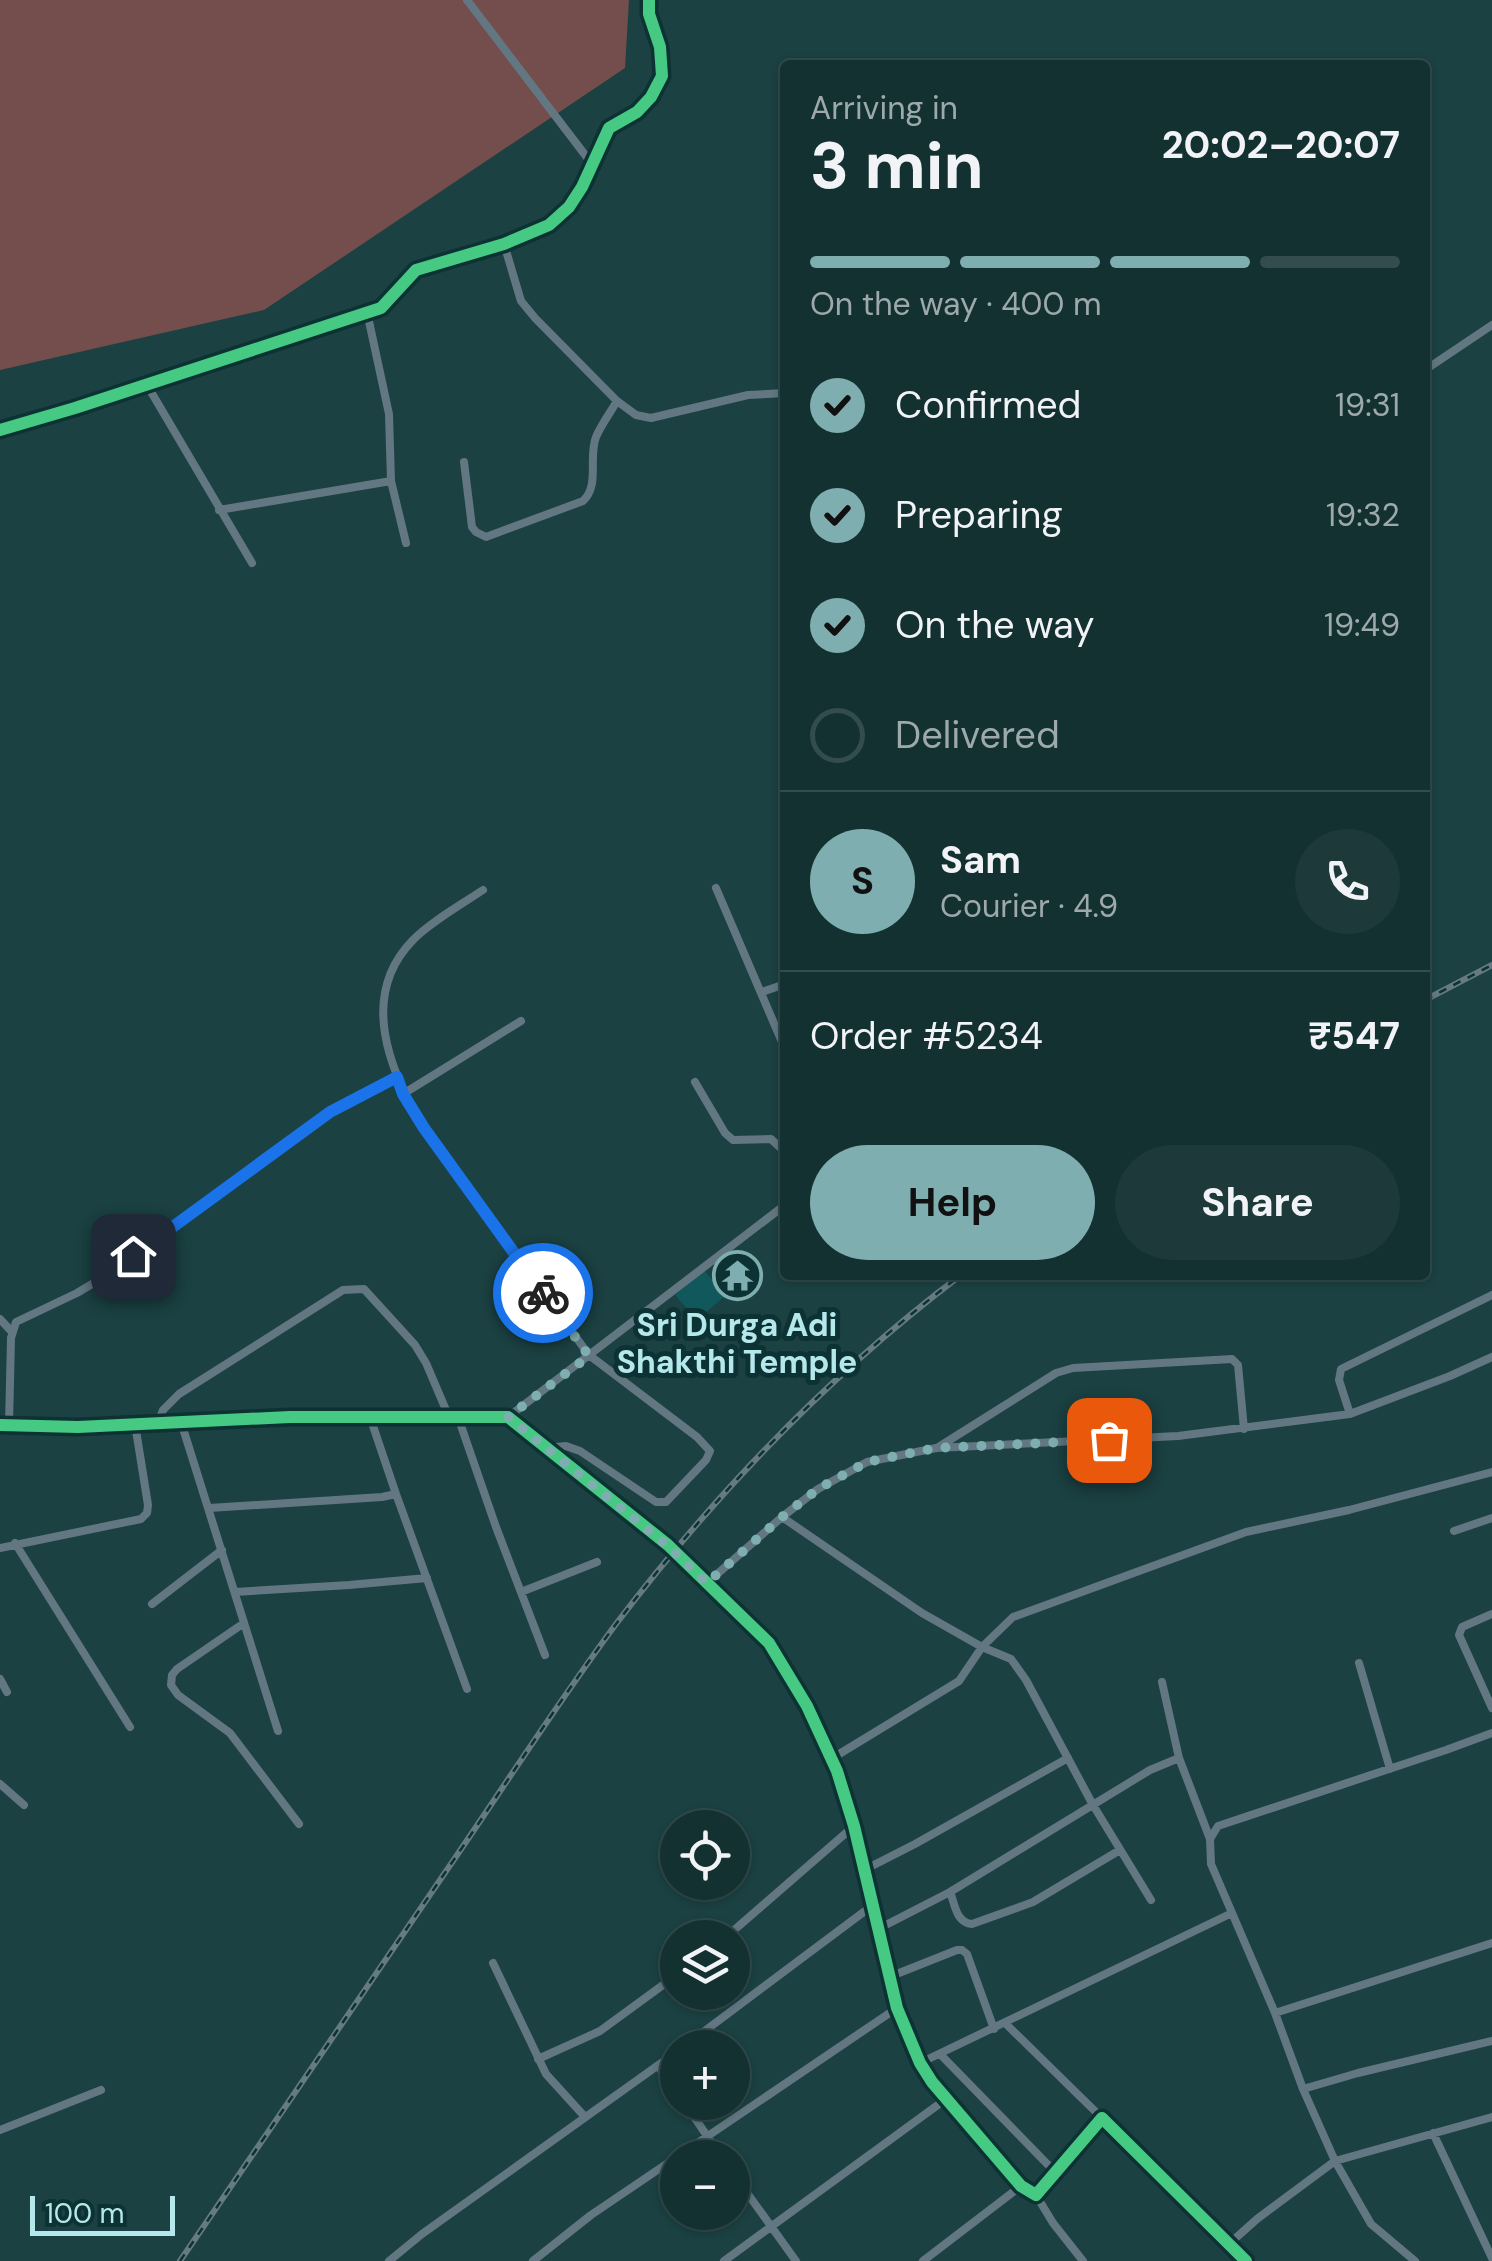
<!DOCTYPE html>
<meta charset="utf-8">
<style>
body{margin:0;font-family:"DM Sans",sans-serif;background:#1d393a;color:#f1f3f6;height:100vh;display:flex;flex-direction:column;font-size:38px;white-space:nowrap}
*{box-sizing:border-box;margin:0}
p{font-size:32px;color:#9da9ac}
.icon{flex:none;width:55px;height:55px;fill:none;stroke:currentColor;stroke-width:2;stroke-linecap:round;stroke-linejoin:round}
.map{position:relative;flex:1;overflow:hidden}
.details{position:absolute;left:780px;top:60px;width:650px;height:1220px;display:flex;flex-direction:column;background:#143132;border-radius:10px;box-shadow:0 2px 8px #0004,0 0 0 2px #334c4d}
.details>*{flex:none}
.tools{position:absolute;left:660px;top:1810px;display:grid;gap:20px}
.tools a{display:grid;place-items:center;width:90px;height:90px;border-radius:50%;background:#143132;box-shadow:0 2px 8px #0004,0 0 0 2px #334c4d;font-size:50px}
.scale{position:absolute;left:30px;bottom:25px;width:145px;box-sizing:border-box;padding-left:10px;border:5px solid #b5e8eb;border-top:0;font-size:28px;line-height:35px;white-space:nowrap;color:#b5e8eb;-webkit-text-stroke:8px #0c3234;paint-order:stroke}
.pin{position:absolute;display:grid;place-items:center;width:85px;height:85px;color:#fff;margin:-42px;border-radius:20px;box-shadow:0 5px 15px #0006}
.courier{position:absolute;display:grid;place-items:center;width:100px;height:100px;margin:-50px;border:8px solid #1a73e8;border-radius:50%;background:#fff;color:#222;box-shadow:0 2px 12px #0007}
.head em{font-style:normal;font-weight:700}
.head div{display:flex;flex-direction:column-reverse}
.head{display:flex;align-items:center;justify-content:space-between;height:170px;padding:0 30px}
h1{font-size:65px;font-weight:700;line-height:75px}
.bar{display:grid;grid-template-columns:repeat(4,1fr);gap:15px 10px;align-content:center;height:120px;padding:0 30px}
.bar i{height:12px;border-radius:8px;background:#334c4d}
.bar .on{background:#7faeb0}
.bar p{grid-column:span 4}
.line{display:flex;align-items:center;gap:25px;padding:0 30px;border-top:2px solid #334c4d}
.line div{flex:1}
.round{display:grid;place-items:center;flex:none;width:105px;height:105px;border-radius:52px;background:#1d393a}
ol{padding:0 30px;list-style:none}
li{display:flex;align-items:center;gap:30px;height:110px}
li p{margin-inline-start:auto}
li .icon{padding:10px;border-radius:50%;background:#7faeb0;color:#111;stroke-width:4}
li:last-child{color:#9da9ac}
li i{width:55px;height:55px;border:5px solid #334c4d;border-radius:50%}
.action{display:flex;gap:20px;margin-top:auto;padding:20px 30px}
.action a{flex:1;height:115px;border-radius:60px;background:#7faeb0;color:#111;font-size:40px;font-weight:700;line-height:115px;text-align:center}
.action a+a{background:#1d393a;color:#f1f3f6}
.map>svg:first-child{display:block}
.built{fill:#10585b}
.green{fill:#744d4d}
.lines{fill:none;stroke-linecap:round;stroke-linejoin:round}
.street{stroke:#627782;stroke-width:8}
.secondary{stroke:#607882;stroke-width:11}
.rail-casing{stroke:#657a82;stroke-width:6}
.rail{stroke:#0c3234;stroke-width:2.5;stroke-dasharray:8;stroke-linecap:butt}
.cycleway-casing{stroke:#0c3234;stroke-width:19}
.cycleway{stroke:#46c982;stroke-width:12}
.done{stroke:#7faeb0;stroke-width:10;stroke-dasharray:0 18}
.route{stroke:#1a73e8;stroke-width:12}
.labels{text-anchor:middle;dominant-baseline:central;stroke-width:10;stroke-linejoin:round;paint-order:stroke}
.poi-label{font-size:32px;font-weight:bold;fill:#b5e8eb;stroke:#0c3234}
</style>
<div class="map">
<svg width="1492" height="2261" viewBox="0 0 1492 2261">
<rect width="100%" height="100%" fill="#1b4142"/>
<path class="built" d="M704 1270 726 1295 697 1320 675 1295Z"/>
<path class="green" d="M0 0H629L625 68 264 310 0 370Z"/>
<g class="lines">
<path class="street" d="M467 0 592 164
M504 244 521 301 535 318 617 401 636 415 651 418 748 395 785 393
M367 312 389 414 391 481 406 543
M1425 370 1492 325
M147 385 252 563
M464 462 472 527 476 532 486 537 583 501C600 486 588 457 596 437 601 425 610 413 617 401
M219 510 391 481
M716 888 785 1049
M483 890C462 904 429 923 413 940 358 996 390 1071 423 1128L589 1355 697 1437 710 1451 706 1460 666 1502H656L580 1451 566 1446 546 1448
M762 992 785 984
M695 1082 725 1133 733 1140 771 1139 785 1152
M403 1094 521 1021
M0 1319 12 1332
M1350 1414 1339 1380 1341 1369 1492 1295
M370 1417 396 1494 467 1689
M458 1417 496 1527 545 1655
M508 1417 785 1205
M181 1422 278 1731
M158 1423 163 1410 179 1394 343 1290 364 1289 415 1345 426 1363 449 1417
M9 1425 11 1338 16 1322 77 1293 107 1275 330 1112 397 1077
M937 1448 1056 1373 1073 1368 1232 1359 1238 1365 1244 1429
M209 1508 382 1497 396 1494
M782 1517 922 1613 982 1647 1011 1659 1026 1680 1093 1805 1151 1900
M1454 1531 1492 1518
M15 1543 130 1727
M0 1548 141 1519 147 1513 148 1505 135 1424
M707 1583 782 1517 818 1489 867 1462 936 1448 1178 1436 1350 1414 1450 1376 1492 1357
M235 1592 349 1585 427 1578
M521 1592 597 1562
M152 1604 222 1550
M1492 1614 1462 1627 1459 1635 1492 1708
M244 1623 177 1669 172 1675 171 1685 178 1695 230 1733 299 1824
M1359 1663 1390 1769
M0 1679 7 1692
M1162 1682 1179 1758 1210 1839
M1492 1733 1446 1750 1218 1826 1210 1839 1211 1864 1275 2013 1492 1943
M831 1759 959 1681 982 1647 1013 1617 1246 1532 1349 1510 1492 1472
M0 1784 24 1805
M864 1870 915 1844 1068 1758
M950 1892C955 1904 956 1923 972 1924L1033 1902 1120 1850
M878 1929 950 1892 1150 1770 1179 1758
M725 1938 854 1826
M493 1963 546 2074 585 2117
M889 1977 957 1950H962L967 1954 994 2029
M1275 2013 1303 2089
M1005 2023 1102 2118
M682 2048 873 1905
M940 2054 1055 2172
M538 2059 600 2031 678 1974
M920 2063 1232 1913
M658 2066 678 2093
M684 2102 722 2158
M0 2130 101 2090
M1433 2133 1492 2258
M732 2172 796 2261
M1036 2195 1053 2223 1083 2261
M1229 2244 1257 2219 1335 2161 1303 2089 1358 2073 1492 2041
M389 2261 422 2234 678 2051
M533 2261 591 2215 897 2008
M724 2261 946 2099
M923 2261 1021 2186
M1415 2261 1371 2224 1335 2161 1492 2117"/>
<path class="secondary" d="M0 430 75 408 381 308 416 270 504 244 549 225 569 207 582 187 609 128 637 112 651 97 662 76 660 47 649 14V0
M0 1425 78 1427 290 1417H508L668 1545 769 1643 807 1706 837 1771 854 1826 897 2008 920 2063 932 2082 1021 2186 1036 2195 1102 2118 1246 2261"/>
<defs>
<path id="rail" d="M1425 1000 1492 965
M180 2261C271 2128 362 1994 453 1861 507 1782 559 1701 616 1624 715 1494 830 1374 961 1275"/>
</defs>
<use href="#rail" class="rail-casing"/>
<use href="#rail" class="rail"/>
<defs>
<path id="cycleway" d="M0 430 75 408 381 308 416 270 504 244 549 225 569 207 582 187 609 128 637 112 651 97 662 76 660 47 649 14V0
M0 1425 78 1427 290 1417H508L668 1545 769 1643 807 1706 837 1771 854 1826 897 2008 920 2063 932 2082 1021 2186 1036 2195 1102 2118 1246 2261"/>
</defs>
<use href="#cycleway" class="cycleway-casing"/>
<use href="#cycleway" class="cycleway"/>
</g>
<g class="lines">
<path class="done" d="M543 1293 589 1356 508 1417 668 1546 707 1583 782 1517 818 1489 867 1462 936 1448 1109 1440"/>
<path class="route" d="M133 1256 330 1112 397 1077 403 1094 424 1128 543 1293"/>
</g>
<defs>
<symbol id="temple-ring" viewBox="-11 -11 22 22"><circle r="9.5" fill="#0c3234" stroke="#7faeb0" stroke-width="1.5"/><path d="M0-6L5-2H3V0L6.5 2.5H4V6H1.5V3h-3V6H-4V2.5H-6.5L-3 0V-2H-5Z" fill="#7faeb0"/></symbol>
</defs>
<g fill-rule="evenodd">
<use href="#temple-ring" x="710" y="1248" width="55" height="55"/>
</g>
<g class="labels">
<g class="poi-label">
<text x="737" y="1325">Sri Durga Adi<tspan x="737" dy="37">Shakthi Temple</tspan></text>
</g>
</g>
</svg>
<div class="tools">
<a><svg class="icon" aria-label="locate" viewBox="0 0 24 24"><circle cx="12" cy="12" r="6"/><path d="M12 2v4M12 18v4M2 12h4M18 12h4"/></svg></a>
<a><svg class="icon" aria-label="layers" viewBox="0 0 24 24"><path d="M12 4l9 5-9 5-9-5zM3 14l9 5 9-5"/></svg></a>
<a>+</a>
<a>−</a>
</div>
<div class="scale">100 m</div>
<div class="pin" style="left:1109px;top:1440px;background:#ea580c"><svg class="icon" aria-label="bag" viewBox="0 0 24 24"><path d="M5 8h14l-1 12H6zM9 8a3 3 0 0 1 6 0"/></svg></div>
<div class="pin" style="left:133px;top:1256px;background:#1f2937"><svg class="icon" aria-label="home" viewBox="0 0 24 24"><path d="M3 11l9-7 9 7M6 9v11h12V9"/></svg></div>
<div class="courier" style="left:543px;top:1293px"><svg class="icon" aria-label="bike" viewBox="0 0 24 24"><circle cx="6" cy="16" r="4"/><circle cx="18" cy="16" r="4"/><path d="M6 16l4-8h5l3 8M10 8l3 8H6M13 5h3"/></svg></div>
<section class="details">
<div class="head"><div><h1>3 min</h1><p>Arriving in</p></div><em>20:02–20:07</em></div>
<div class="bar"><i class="on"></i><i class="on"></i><i class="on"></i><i></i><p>On the way · 400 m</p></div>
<ol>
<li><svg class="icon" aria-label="check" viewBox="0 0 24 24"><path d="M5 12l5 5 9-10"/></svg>Confirmed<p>19:31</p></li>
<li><svg class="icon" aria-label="check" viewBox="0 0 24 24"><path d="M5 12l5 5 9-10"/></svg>Preparing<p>19:32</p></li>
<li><svg class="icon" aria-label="check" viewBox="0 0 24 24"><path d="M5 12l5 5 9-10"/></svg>On the way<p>19:49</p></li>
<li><i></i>Delivered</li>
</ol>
<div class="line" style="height:180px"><b class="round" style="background:#7faeb0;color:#111">S</b><div><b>Sam</b><p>Courier · 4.9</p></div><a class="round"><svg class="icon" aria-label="phone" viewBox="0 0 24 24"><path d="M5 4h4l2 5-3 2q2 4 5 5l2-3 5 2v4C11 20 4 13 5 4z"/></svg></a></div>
<div class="line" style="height:130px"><div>Order #5234</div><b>₹547</b></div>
<div class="action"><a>Help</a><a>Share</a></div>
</section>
</div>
